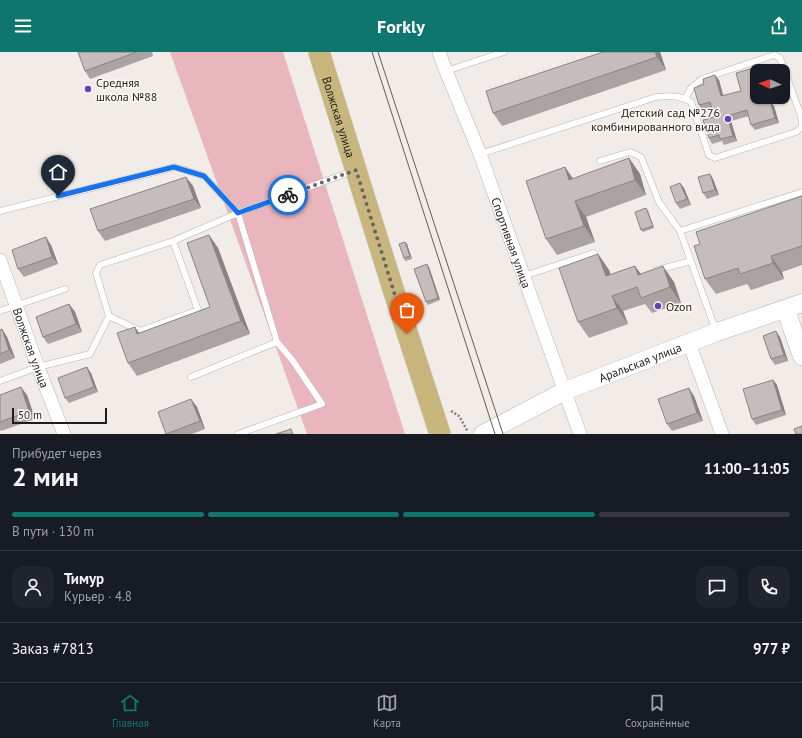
<!DOCTYPE html>
<html lang="ru">
<meta charset="utf-8">
<style>
body{margin:0;font-family:"PT Sans",sans-serif;background:#20242c;color:#f1f3f6;height:100vh;display:flex;flex-direction:column;font-size:15px;white-space:nowrap}
*{box-sizing:border-box;margin:0}
p{font-size:13px;color:#9ea1a6}
.icon{flex:none;width:22px;height:22px;fill:none;stroke:currentColor;stroke-width:2;stroke-linecap:round;stroke-linejoin:round}
.map{position:relative;height:382px;overflow:hidden}
.sheet{display:flex;flex-direction:column;background:#171b24;flex:1}
.sheet>*{flex:none}
.needle{width:26px;rotate:273deg}
.tools{position:absolute;left:750px;top:12px;display:grid;gap:8px}
.tools a{display:grid;place-items:center;width:40px;height:40px;border-radius:8px;background:#171b24;box-shadow:0 1px 3px #0004;font-size:20px}
.scale{position:absolute;left:12px;bottom:10px;width:95px;box-sizing:border-box;padding-left:4px;border:2px solid #1f1d1b;border-top:0;font-size:11px;line-height:14px;white-space:nowrap;color:#1f1d1b;-webkit-text-stroke:3px #fef9f4;paint-order:stroke}
.pin{position:absolute;display:grid;place-items:center;width:34px;height:34px;color:#fff;margin:-41px -17px;border-radius:50% 50% 50% 0;rotate:-45deg;box-shadow:0 0 4px #0007}
.pin .icon{rotate:45deg}
.courier{position:absolute;display:grid;place-items:center;width:40px;height:40px;margin:-20px;border:3px solid #1a73e8;border-radius:50%;background:#fff;color:#222;box-shadow:0 1px 5px #0007}
.overview em{font-style:normal;font-weight:700}
.overview div{display:flex;flex-direction:column-reverse}
.overview{display:flex;align-items:center;justify-content:space-between;height:68px;padding:0 12px}
h1{font-size:26px;font-weight:700;line-height:30px}
.bar{display:grid;grid-template-columns:repeat(4,1fr);gap:6px 4px;align-content:center;height:48px;padding:0 12px}
.bar i{height:5px;border-radius:3px;background:#363941}
.bar .active{background:#0f766e}
.bar p{grid-column:span 4}
.line{display:flex;align-items:center;gap:10px;padding:0 12px;border-top:1px solid #363941}
.line div{flex:1}
.round{display:grid;place-items:center;flex:none;width:42px;height:42px;border-radius:12px;background:#20242c}
header{display:flex;justify-content:space-between;align-items:center;height:52px;padding:0 12px;background:#0f766e;color:#fff;font-size:18px;font-weight:700}
.dock{display:flex;justify-content:space-around;align-items:center;height:56px;border-top:1px solid #363941;background:#171b24;font-size:11px;color:#9ea1a6}
.dock a{display:grid;justify-items:center;gap:2px}
.dock .active{color:#0f766e}
.map>svg:first-child{display:block}
.green{fill:#eab6bd}
.lines{fill:none;stroke-linecap:round;stroke-linejoin:round}
.lane-casing{stroke:#b8b3ae;stroke-width:7}
.street-casing{stroke:#b8b3ae;stroke-width:14}
.secondary-casing{stroke:#b8b3ae;stroke-width:19}
.primary-casing{stroke:#c9c9c8;stroke-width:22}
.path{stroke:#837f7c;stroke-width:2.5;stroke-dasharray:2 2;stroke-linecap:butt}
.lane{stroke:#fff;stroke-width:6}
.street{stroke:#fff;stroke-width:13}
.secondary{stroke:#fff;stroke-width:18}
.primary{stroke:#c8b67d;stroke-width:21}
.tram{stroke:#605d5a;stroke-width:1}
.wall{fill:#a9a3a1}
.shaded-wall{fill:#898483}
.building{fill:#c4bdbb;stroke:#898483}
.done{stroke:#686562;stroke-width:4;stroke-dasharray:0 7.2}
.route{stroke:#1a73e8;stroke-width:5}
.poi-dot{fill:#5e43bb;stroke:#fef9f4;stroke-width:1.5}
.labels{text-anchor:middle;dominant-baseline:central;stroke-width:3;stroke-linejoin:round;paint-order:stroke}
.poi-label{font-size:12px;fill:#1f1d1b;stroke:#fef9f4;text-anchor:start}
.street-label{font-size:12px;fill:#1f1d1b;stroke:#fef9f4}
</style>
<header><svg class="icon" aria-label="menu" viewBox="0 0 24 24"><path d="M4 6h16M4 12h16M4 18h16"/></svg>Forkly<svg class="icon" aria-label="share" viewBox="0 0 24 24"><path d="M12 15V3M7 8l5-5 5 5M5 13v7h14v-7"/></svg></header>
<div class="map">
<svg width="802" height="382" viewBox="0 0 802 382">
<rect width="100%" height="100%" fill="#f1ece7"/>
<path class="green" d="M170 0H283L405 382H307Z"/>
<g class="lines">
<defs>
<path id="lane" d="M446 19 504 0
M685 47 691 36 702 27 774 3 780 6 801 64 802 73
M480 102 656 45C670 44 679 43 691 50L709 103 715 106 796 80 802 75
M600 109 630 100 641 105 659 150 680 179
M0 159 175 115 204 124 238 161 173 189 100 213 96 221 109 264 90 302 38 315 0 329
M657 218 691 209
M524 224 594 201
M0 259 65 237
M109 264 140 279 198 258 173 189
M716 279 680 179 802 140
M191 325 277 290
M238 382 322 352 293 309 277 290 238 161 353 119"/>
<g id="street">
<path id="s1" d="M439 0 446 19 480 102 580 382"/>
<path id="s2" d="M0 208 38 315 64 382"/>
<path d="M689 291 722 382"/>
</g>
<g id="secondary">
<path d="M786 257 792 276 802 304"/>
<path id="s3" d="M483 382 565 339 717 280 802 251"/>
</g>
<g id="primary">
<path id="s4" d="M319 0 394 240 440 382"/>
</g>
</defs>
<use href="#lane" class="lane-casing"/>
<use href="#street" class="street-casing"/>
<use href="#secondary" class="secondary-casing"/>
<use href="#primary" class="primary-casing"/>
<path class="path" d="M451 359 459 364 468 380"/>
<use href="#lane" class="lane"/>
<use href="#street" class="street"/>
<use href="#secondary" class="secondary"/>
<use href="#primary" class="primary"/>
<path class="tram" d="M372 0 495 382
M378 0 503 382"/>
</g>
<path class="wall" d="M78 0H152L153 4 90 27 85 19Z
M660 0 666 18 502 74 493 61Z
M757 19V45L761 51 774 54 779 71 755 78 751 73 749 64 731 69 737 89 724 93 722 89 712 92 709 86 714 65 711 56 703 59 699 53 719 28 723 44 741 39Z
M629 106 640 122 646 143 586 165 595 190 557 203 546 187 565 115 573 127Z
M710 122 713 127 719 143 707 147 703 141Z
M186 125 193 134 201 156 105 189 98 179Z
M680 131 684 136 691 153 680 157 676 151Z
M802 144V213L782 220 784 227 751 238 747 232 716 242 705 227 700 192Z
M648 159 654 176 643 180 641 178Z
M209 183 218 196 250 282 137 324 128 311 135 275 139 281 210 255Z
M407 192 412 207 405 209 404 206Z
M51 193 58 212 24 225 18 217Z
M598 202 609 218 610 223 635 214 641 222 674 230 681 251 652 261 645 252 623 259 628 272 589 286 578 270Z
M429 215 440 248 428 253 426 250Z
M69 252 75 260 82 280 48 292 43 285Z
M2 277 7 285 15 306 0 312V278Z
M780 285 788 309 775 313 771 307Z
M91 321 98 340 69 351 65 346Z
M773 328 777 333 786 363 756 373 752 367Z
M0 343H27L35 367 1 379 0 377Z
M694 344 703 369 672 379 667 372Z
M191 347 197 355 205 377 192 382H166Z"/>
<path class="shaded-wall" d="M655 0H660L666 18 657 5Z
M715 23 719 28 725 50 721 44Z
M754 35 757 39V44Z
M757 45H759L763 57 759 52Z
M770 49 774 54 779 71 775 66Z
M727 64 731 69 737 89 733 84Z
M629 106 640 122 646 143 635 128Z
M565 115 576 131 569 128Z
M710 122 713 127 719 143 715 138Z
M186 125 193 134 201 156 194 147Z
M680 131 684 136 691 153 687 147Z
M575 149 586 165 595 190 584 174Z
M646 156 648 159 654 176 653 174Z
M209 183 218 196 250 282 241 269Z
M46 185 51 193 58 212 52 205Z
M405 190 407 192 412 207 410 204Z
M598 202 609 218 617 240 606 224Z
M771 204 782 220 784 227 773 211Z
M427 212 429 215 440 248 438 246Z
M635 214 646 230 638 223Z
M663 214 674 230 681 251 670 235Z
M612 244 623 259 628 272 617 256Z
M69 252 75 260 82 280 76 272Z
M135 275 144 288 137 282Z
M2 277 7 285 15 306 9 298Z
M776 279 780 285 788 309 784 303Z
M87 315 91 321 98 340 94 335Z
M773 328 777 333 786 363 782 358Z
M21 335 27 343 35 367 29 359Z
M689 336 694 344 703 369 697 361Z
M191 347 197 355 205 377 200 369Z"/>
<path class="building" d="M78 0H137L85 19Z
M603 0H655L657 5 493 61 486 39Z
M760 14 761 19H757V34L754 35 757 45 759 52 770 49 775 66 751 73 747 58 727 64 733 84 720 87 719 83 709 86 703 68 714 65 710 50 699 53 694 36 704 32 703 27 715 23 721 44 741 39 736 21Z
M629 106 635 128 575 149 584 174 546 187 526 129 565 115 569 128Z
M710 122 715 138 703 141 698 125Z
M186 125 194 147 98 179 90 157Z
M680 131 687 147 676 151 670 135Z
M802 144V194L771 204 773 211 740 222 738 216 705 227 694 194 700 192 696 180Z
M646 156 653 174 641 178 635 160Z
M209 183 241 269 128 311 117 281 135 275 137 282 210 255 187 191Z
M46 185 52 205 18 217 12 198Z
M405 190 410 204 404 206 399 192Z
M598 202 606 224 635 214 638 223 663 214 670 235 641 246 637 235 612 244 617 256 578 270 559 216Z
M427 212 438 246 426 250 414 217Z
M69 252 76 272 43 285 36 265Z
M2 277 9 298 0 302V278Z
M776 279 784 303 771 307 763 284Z
M87 315 94 335 65 346 58 326Z
M773 328 782 358 752 367 743 337Z
M21 335 29 359 0 370V343Z
M689 336 697 361 667 372 658 347Z
M191 347 200 369 166 382 158 360Z
M802 374V382H796L794 377Z
M291 377 293 382H276Z"/>
<g class="lines">
<path class="done" d="M288 143 356 118 407 282"/>
<path class="route" d="M58 144 174 115 204 124 238 161 288 143"/>
</g>
<g class="poi-dot">
<circle cx="88" cy="37" r="4"/>
<circle cx="728" cy="67" r="4"/>
<circle cx="658" cy="254" r="4"/>
</g>
<g class="labels">
<g class="poi-label">
<text x="96" y="30">Средняя<tspan x="96" dy="14">школа №88</tspan></text>
<text x="720" y="60" text-anchor="end">Детский сад №276<tspan x="720" dy="14">комбинированного вида</tspan></text>
<text x="666" y="254">Ozon</text>
</g>
<g class="street-label">
<text stroke="none"><textPath href="#s4" startOffset="68">Волжская улица</textPath></text>
<text stroke="none"><textPath href="#s1" startOffset="204">Спортивная улица</textPath></text>
<text stroke="none"><textPath href="#s2" startOffset="93">Волжская улица</textPath></text>
<text stroke="none"><textPath href="#s3" startOffset="173">Аральская улица</textPath></text>
</g>
</g>
</svg>
<div class="tools">
<a><svg class="needle" viewBox="-14 -14 28 28"><path d="M0-13l5 13h-10z" fill="#e53935"/><path d="M0 13l5-13h-10z" fill="#9ea1a6"/></svg></a>
</div>
<div class="scale">50 m</div>
<div class="pin" style="left:407px;top:282px;background:#ea580c"><svg class="icon" aria-label="bag" viewBox="0 0 24 24"><path d="M5 8h14l-1 12H6zM9 8a3 3 0 0 1 6 0"/></svg></div>
<div class="pin" style="left:58px;top:144px;background:#1f2937"><svg class="icon" aria-label="home" viewBox="0 0 24 24"><path d="M3 11l9-7 9 7M6 9v11h12V9"/></svg></div>
<div class="courier" style="left:288px;top:143px"><svg class="icon" aria-label="bike" viewBox="0 0 24 24"><circle cx="6" cy="16" r="4"/><circle cx="18" cy="16" r="4"/><path d="M6 16l4-8h5l3 8M10 8l3 8H6M13 5h3"/></svg></div>
</div>
<section class="sheet">
<div class="overview"><div><h1>2 мин</h1><p>Прибудет через</p></div><em>11:00–11:05</em></div>
<div class="bar"><i class="active"></i><i class="active"></i><i class="active"></i><i></i><p>В пути · 130 m</p></div>
<div class="line" style="height:72px"><a class="round"><svg class="icon" aria-label="person" viewBox="0 0 24 24"><circle cx="12" cy="8" r="4"/><path d="M4 21q1-7 8-7t8 7"/></svg></a><div><b>Тимур</b><p>Курьер · 4.8</p></div><a class="round"><svg class="icon" aria-label="chat" viewBox="0 0 24 24"><path d="M4 5h16v11H9l-5 4z"/></svg></a><a class="round"><svg class="icon" aria-label="phone" viewBox="0 0 24 24"><path d="M5 4h4l2 5-3 2q2 4 5 5l2-3 5 2v4C11 20 4 13 5 4z"/></svg></a></div>
<div class="line" style="height:52px"><div>Заказ #7813</div><b>977 ₽</b></div>
</section>
<nav class="dock">
<a class="active"><svg class="icon" aria-label="home" viewBox="0 0 24 24"><path d="M3 11l9-7 9 7M6 9v11h12V9"/></svg>Главная</a>
<a><svg class="icon" aria-label="map" viewBox="0 0 24 24"><path d="M3 6l6-2 6 2 6-2v14l-6 2-6-2-6 2zM9 4v14M15 6v14"/></svg>Карта</a>
<a><svg class="icon" aria-label="saved" viewBox="0 0 24 24"><path d="M7 4h10v16l-5-4-5 4z"/></svg>Сохранённые</a>
</nav>
